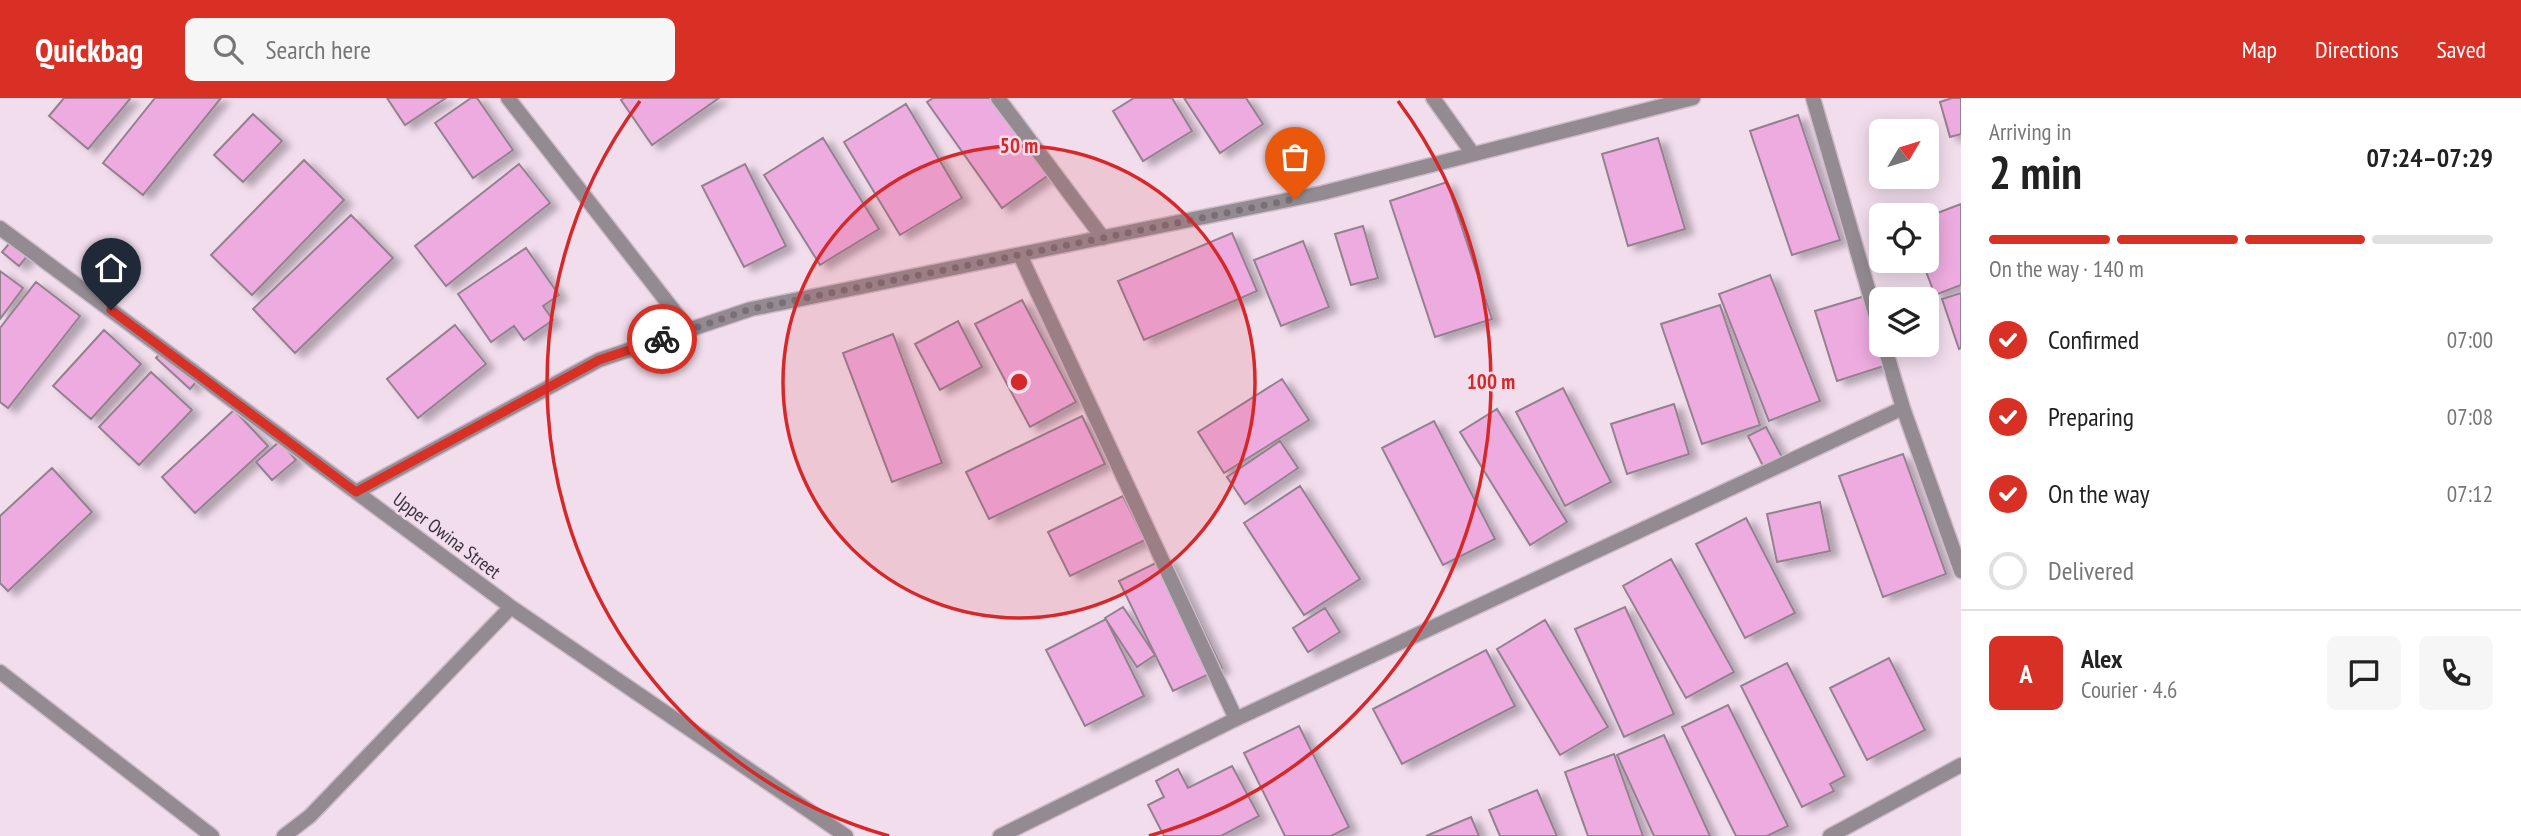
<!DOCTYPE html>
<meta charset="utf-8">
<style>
body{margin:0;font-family:"PT Sans Narrow",sans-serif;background:#f6f6f6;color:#222;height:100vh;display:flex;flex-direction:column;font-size:26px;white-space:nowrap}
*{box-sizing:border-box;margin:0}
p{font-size:23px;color:#767676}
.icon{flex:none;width:38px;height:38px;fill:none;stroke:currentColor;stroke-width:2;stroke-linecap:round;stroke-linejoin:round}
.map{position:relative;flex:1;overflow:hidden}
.drawer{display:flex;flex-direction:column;background:#fff;width:560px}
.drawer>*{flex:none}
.needle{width:46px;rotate:52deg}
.tools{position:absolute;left:1869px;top:21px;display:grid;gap:14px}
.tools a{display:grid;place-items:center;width:70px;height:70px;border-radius:10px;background:#fff;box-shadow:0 4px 18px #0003;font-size:35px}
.pin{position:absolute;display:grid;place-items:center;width:60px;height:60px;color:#fff;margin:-72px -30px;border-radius:50% 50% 50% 0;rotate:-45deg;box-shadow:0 0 7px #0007}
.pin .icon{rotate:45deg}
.courier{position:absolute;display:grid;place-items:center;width:70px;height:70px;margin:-35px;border:5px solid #d93025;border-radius:50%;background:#fff;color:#222;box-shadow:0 2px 9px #0007}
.head em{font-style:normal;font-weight:600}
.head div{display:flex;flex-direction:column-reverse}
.head{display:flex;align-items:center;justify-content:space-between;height:119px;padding:0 28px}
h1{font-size:46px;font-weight:600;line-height:52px}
.bar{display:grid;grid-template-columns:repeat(4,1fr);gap:10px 7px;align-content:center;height:84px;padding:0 28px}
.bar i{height:9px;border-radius:5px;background:#e0e0e0}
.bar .selected{background:#d93025}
.bar p{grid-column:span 4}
.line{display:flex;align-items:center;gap:18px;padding:0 28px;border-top:2px solid #e0e0e0}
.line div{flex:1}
.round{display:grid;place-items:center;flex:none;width:74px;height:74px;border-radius:10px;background:#f6f6f6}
ol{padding:0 28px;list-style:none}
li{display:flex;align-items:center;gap:21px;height:77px}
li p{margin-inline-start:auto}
li .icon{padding:7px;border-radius:50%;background:#d93025;color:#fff;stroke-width:4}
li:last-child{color:#767676}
li i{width:38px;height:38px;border:4px solid #e0e0e0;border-radius:50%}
header{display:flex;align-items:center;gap:42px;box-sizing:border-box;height:98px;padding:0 35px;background:#d93025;color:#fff}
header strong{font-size:33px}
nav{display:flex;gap:38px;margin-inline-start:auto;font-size:24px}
.search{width:490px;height:63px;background:#f6f6f6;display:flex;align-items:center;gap:18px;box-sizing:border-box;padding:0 24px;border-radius:10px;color:#767676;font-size:26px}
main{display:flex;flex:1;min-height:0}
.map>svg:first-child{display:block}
.building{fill:#eeabdf;stroke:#94818f;stroke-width:2;filter:url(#shadow)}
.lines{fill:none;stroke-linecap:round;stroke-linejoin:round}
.minor-casing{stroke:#cdbbc9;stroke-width:17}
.minor{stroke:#938b91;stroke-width:14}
.done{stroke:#7a6e77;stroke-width:7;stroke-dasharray:0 12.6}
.route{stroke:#d93025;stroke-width:9}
.ring{fill:none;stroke:#d62828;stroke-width:3.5}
.labels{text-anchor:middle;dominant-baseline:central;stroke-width:5;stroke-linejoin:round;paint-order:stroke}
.street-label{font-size:19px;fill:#3a3238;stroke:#f2dded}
.centre{fill:#d62828;stroke:#f2dded;stroke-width:3.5}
.ring-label{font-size:21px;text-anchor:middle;font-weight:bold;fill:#d62828;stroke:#f2dded;stroke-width:5;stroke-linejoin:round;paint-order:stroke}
</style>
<header>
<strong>Quickbag</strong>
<div class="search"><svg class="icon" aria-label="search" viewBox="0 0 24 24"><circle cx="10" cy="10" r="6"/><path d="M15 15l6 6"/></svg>Search here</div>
<nav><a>Map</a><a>Directions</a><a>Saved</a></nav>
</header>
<main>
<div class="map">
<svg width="1961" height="738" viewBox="0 0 1961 738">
<defs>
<filter id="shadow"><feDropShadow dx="8" dy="4.5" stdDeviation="3.5" flood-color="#0004"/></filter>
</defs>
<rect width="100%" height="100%" fill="#f2dded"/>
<path class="building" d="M64 0H129L130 1 88 51 49 18Z
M155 0H221L143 97 103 65Z
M387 0H446L405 27Z
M471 0H477L513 52 473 80 435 25Z
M624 0H719L652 47 621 2Z
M933 0H996L1050 76 1002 110 927 4Z
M1134 0H1172L1192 33 1143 63 1113 13Z
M1184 0H1246L1263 26 1220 55Z
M1952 0H1961V36L1950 39 1940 4Z
M906 6 962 100 900 137 844 44Z
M253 16 282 43 243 84 214 57Z
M1798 17 1840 142 1792 157 1750 33Z
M823 40 879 131 820 167 764 77Z
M1658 40 1685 131 1628 148 1602 56Z
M304 62 344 102 252 197 211 157Z
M519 66 550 105 446 188 415 148Z
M745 66 786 148 744 169 702 88Z
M1447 84 1492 221 1435 239 1390 103Z
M1961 106V187L1935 197 1922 163H1927V119Z
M351 117 393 160 295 255 253 211Z
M1363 128 1378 180 1351 187 1335 136Z
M1232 135 1257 193 1144 242 1118 183Z
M13 141 30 155 19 168 2 154Z
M1303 143 1329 209 1281 228 1254 162Z
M526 150 559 197 543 208 553 222 524 242 514 228 491 244 458 196Z
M0 173 23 190 0 221Z
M1770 177 1820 303 1769 323 1719 196Z
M36 184 80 218 8 310 0 304V230Z
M1961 195V250L1959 251 1942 201Z
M1865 198 1887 267 1837 283 1815 213Z
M1022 202 1076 304 1030 329 975 226Z
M1720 207 1760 327 1702 346 1661 226Z
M958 223 982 269 940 292 915 246Z
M455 227 486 266 418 320 387 281Z
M104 232 141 266 91 321 53 288Z
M893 236 942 365 892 384 843 255Z
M162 253 196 284 190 291 156 260Z
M151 274 192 312 139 367 99 329Z
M1282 281 1309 322 1224 375 1198 334Z
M1563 290 1611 384 1565 408 1516 314Z
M1674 306 1689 356 1627 376 1611 326Z
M1497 311 1567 424 1530 447 1460 334Z
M234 312 268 348 195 415 162 379Z
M1082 318 1105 366 989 421 966 374Z
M1434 323 1495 441 1443 467 1382 350Z
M1766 329 1783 361 1764 370 1748 338Z
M280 343 296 362 272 382 256 364Z
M1280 343 1298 370 1245 406 1227 379Z
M1903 356 1946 476 1883 499 1839 378Z
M52 370 92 414 8 493 0 485V418Z
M1300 388 1360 481 1304 517 1244 425Z
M1123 398 1145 442 1070 478 1048 434Z
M1820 404 1830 453 1777 464 1767 416Z
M1746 420 1795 515 1745 540 1696 446Z
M1168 459 1222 570 1173 593 1119 483Z
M1671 461 1734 574 1686 600 1623 488Z
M1123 509 1155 557 1137 569 1105 520Z
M1625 509 1674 616 1624 639 1575 531Z
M1325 510 1340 534 1308 554 1293 530Z
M1106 521 1144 598 1085 628 1046 552Z
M1545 522 1608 629 1560 657 1497 551Z
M1486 552 1515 608 1402 666 1373 611Z
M1889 560 1925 632 1867 662 1830 590Z
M1787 565 1845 678 1830 686 1834 693 1802 709 1741 588Z
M1728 607 1788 728 1767 738H1736L1682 629Z
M1299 628 1349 729 1331 738H1285L1244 655Z
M1664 637 1710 738H1654L1617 657Z
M1614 656 1643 738H1588L1565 674Z
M1232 668 1259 718 1221 738H1164L1148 707 1164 699 1156 683 1178 671 1188 690Z
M1537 692 1557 738H1500L1489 712Z
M1471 719 1479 738H1426Z"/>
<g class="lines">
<defs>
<path id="minor" d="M508 0 689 232
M998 0 1103 140
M1433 0 1473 56
M1813 0 1881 236
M0 130 511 509 846 738
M1020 157 1236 621
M1884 247 1903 310 1961 473
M356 394 599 262 751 211 1322 95 1693 0
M0 574 212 738
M284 738 310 718 511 509
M1000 738 1236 621 1903 310
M1830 738 1961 667"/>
</defs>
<use href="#minor" class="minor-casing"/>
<use href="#minor" class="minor"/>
</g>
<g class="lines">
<path class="done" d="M662 241 751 211 1295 101"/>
<path class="route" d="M111 212 356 394 599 262 662 241"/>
</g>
<circle cx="1019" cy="284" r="236" fill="#d62828" fill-opacity=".12"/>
<g class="ring">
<circle cx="1019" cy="284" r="236"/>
<path d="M889 738A472 472 0 0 1 640 3M1398 3A472 472 0 0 1 1149 738"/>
</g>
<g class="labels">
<g class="street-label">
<text transform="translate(447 437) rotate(37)">Upper Owina Street</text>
</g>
</g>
<circle cx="1019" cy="284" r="10" class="centre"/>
<g class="ring-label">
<text x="1019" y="55">50 m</text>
<text x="1491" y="291">100 m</text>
</g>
</svg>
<div class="tools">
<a><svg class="needle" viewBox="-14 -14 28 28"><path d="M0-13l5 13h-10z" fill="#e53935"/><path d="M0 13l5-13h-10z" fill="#767676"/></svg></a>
<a><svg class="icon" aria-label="locate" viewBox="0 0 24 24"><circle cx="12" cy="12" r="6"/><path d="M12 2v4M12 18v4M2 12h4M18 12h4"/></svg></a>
<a><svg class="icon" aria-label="layers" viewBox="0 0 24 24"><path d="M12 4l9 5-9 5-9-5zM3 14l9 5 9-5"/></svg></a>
</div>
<div class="pin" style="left:1295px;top:101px;background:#ea580c"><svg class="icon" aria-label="bag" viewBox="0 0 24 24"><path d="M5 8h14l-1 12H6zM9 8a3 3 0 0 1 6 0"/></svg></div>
<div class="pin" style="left:111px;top:212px;background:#1f2937"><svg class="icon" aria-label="home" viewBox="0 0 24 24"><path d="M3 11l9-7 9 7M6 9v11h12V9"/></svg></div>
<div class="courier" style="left:662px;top:241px"><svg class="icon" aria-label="bike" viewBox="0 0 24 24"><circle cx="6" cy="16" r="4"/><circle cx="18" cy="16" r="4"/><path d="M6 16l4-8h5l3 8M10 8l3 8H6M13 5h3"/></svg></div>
</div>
<section class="drawer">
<div class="head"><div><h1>2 min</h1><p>Arriving in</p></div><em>07:24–07:29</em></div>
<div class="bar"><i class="selected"></i><i class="selected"></i><i class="selected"></i><i></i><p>On the way · 140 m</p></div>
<ol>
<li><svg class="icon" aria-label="check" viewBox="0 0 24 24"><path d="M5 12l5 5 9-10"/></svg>Confirmed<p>07:00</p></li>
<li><svg class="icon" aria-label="check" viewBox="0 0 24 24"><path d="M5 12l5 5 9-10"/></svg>Preparing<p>07:08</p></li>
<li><svg class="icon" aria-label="check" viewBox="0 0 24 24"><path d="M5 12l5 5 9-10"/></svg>On the way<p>07:12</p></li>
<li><i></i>Delivered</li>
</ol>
<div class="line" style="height:126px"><b class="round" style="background:#d93025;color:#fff">A</b><div><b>Alex</b><p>Courier · 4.6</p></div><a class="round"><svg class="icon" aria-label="chat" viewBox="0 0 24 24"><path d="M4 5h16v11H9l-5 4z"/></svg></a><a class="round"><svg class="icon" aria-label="phone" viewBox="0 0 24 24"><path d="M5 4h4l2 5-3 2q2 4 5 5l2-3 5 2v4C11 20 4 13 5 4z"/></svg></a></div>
</section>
</main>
